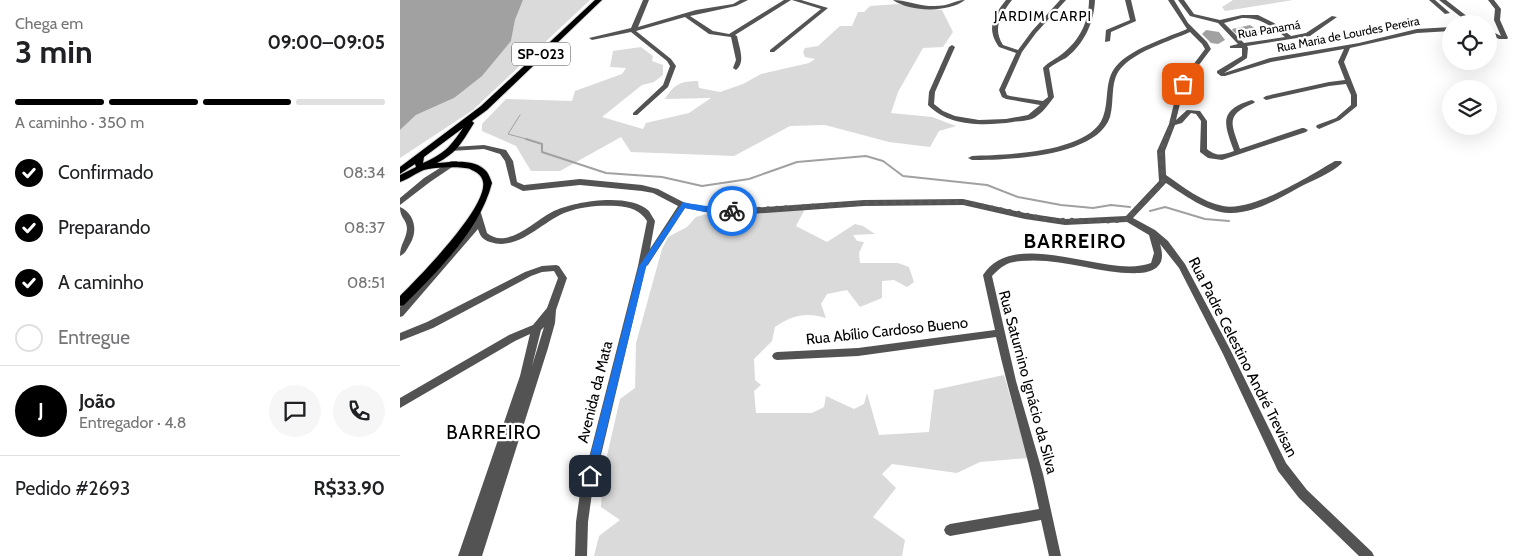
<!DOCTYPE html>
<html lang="pt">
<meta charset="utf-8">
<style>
body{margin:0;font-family:Cabin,sans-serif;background:#f6f6f6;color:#202124;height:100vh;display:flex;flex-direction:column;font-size:19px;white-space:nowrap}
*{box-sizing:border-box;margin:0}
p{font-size:16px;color:#757577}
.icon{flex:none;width:28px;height:28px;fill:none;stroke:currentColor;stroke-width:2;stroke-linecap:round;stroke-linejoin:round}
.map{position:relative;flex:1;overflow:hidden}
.drawer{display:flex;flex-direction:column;background:#fff;width:400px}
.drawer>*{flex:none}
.controls{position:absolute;left:1042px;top:15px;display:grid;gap:10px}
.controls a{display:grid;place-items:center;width:55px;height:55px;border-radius:50%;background:#fff;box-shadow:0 5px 20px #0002;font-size:25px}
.pin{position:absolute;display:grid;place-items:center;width:42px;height:42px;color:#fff;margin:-21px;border-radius:10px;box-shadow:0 2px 8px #0006}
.courier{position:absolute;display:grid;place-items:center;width:50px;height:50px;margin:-25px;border:4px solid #1a73e8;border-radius:50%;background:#fff;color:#222;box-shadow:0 1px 6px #0007}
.summary em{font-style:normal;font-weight:700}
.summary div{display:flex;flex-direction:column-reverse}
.summary{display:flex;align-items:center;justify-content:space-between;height:85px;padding:0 15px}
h1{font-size:32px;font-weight:700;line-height:38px}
.bar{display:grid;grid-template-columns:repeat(4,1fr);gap:8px 5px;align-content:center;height:60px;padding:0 15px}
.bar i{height:6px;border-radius:4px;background:#e0e0e0}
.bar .on{background:#000}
.bar p{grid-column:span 4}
.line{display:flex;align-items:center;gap:12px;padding:0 15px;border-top:1px solid #e0e0e0}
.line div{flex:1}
.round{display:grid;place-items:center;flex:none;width:52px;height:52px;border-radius:26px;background:#f6f6f6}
ol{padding:0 15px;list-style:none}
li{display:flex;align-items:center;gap:15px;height:55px}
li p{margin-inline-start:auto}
li .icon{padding:5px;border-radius:50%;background:#000;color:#fff;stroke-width:4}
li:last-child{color:#757577}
li i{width:28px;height:28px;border:2px solid #e0e0e0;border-radius:50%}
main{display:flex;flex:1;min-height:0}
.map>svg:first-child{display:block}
.green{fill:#dadada}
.water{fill:#a1a1a1}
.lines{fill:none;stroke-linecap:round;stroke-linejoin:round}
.stream-far1{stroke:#a1a1a1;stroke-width:1}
.stream{stroke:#a1a1a1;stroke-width:2}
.major-casing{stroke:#dbdbdb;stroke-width:2}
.minor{fill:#535353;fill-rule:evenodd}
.major{fill:#000;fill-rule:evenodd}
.route{fill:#1a73e8}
.done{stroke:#595959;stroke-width:5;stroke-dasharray:0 9}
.labels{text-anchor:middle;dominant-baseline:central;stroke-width:4.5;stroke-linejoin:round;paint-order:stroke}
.far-street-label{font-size:12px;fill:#000;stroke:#fff}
.far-neighbourhood-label{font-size:14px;letter-spacing:1px;fill:#000;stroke:#fff}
.shield{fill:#fff;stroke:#4c4c4c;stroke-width:1}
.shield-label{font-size:14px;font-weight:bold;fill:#000}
.street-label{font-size:15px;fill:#000;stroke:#fff}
.near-neighbourhood-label{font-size:19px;letter-spacing:1px;fill:#000;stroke:#fff}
.district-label{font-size:20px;font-weight:bold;letter-spacing:1px;fill:#000;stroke:#fff}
</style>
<main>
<section class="drawer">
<div class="summary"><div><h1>3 min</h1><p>Chega em</p></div><em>09:00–09:05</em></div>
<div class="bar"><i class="on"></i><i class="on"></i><i class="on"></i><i></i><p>A caminho · 350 m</p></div>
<ol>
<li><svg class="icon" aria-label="check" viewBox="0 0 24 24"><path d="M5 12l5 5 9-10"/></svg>Confirmado<p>08:34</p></li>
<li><svg class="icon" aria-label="check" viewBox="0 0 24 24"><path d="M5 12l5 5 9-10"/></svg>Preparando<p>08:37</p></li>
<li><svg class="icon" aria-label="check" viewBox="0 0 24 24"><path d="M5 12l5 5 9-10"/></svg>A caminho<p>08:51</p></li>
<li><i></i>Entregue</li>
</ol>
<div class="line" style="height:90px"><b class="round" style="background:#000;color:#fff">J</b><div><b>João</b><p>Entregador · 4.8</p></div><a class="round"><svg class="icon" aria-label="chat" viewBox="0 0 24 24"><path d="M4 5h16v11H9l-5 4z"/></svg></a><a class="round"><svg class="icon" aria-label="phone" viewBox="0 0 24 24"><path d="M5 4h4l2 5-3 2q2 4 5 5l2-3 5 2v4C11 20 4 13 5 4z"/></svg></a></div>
<div class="line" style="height:65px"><div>Pedido #2693</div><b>R$33.90</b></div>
</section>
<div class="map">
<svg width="1113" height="556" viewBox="0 0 1113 556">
<rect width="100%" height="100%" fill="#fff"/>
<path class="green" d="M123 0H190L73 110 0 158V130L16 115 54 98 111 41 115 20Z
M833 0H893L825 11 822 7Z
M498 4 542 10 553 32 543 47 523 48 498 92 491 113 532 117 556 126 539 131 530 147 489 142 425 125 390 126 334 156 231 152 221 137 160 171H131L116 146 82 131V124L106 99 172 101 175 91 222 74 226 68 210 67 213 51 241 47 253 56 252 61 263 65V75L254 82 242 85 202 117 243 129 246 123 289 113 311 98 265 99C274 84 281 81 298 81L299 88 320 92 343 84 361 74 409 63 415 59 405 57 403 52 405 48 418 46 440 26H452L458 12H464L470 6Z
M406 207 396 226 427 242 455 224 463 226 475 234 453 235 457 241 464 242 459 253 460 263H498L509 267 514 282 507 287 494 280 482 281V298L460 307 447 290 427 294 421 304 426 318C406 312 392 315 375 327L372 341 354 359 355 380 361 385 354 391 356 413H412L424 407 426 396 454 409 464 404 467 393 479 435 529 432 534 390 604 375 628 458 580 462 557 473 492 464 482 474 496 488 473 517 505 540 502 556H194L199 536 220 520 201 507 203 473 220 399 235 388 236 343 262 249 268 237 287 227 296 217 310 213Z"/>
<path class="water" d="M0 0H123L115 20 111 41 82 76 54 98 16 115 0 130Z
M850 25 863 34C855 38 840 38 833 31L832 29Z
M806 30 819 32 825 40 818 44 811 43 802 34Z"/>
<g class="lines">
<path class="stream-far1" d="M120 115 108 134 130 140"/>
<path class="stream" d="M126 139 142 144V152L206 173 262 177 302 186 349 179 397 162 466 156 483 161 503 176 587 185 618 197 661 205 693 208 711 205 730 207
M750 211 765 207 805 219 829 221"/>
<defs>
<path id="major" d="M195 0H202L87 110 72 121 74 123C62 142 58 152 37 163 52 162 76 158 87 172 89 175 91 180 92 183 80 230 37 272 4 305L0 306V296C18 278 88 207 83 182 82 175 76 172 70 169 62 166 32 167 24 170 16 173 9 179 0 182V175L16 167 15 164 0 174V167L81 106ZM63 128C50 147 45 153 23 163L24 157Z"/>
</defs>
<use href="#major" class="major-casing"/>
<path class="minor" d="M243 0H249L238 27 296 10 333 4 340 0H348L336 6 290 16 313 31 329 34 384 0H391L335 35 337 36C339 47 346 62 336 70L333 68 336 60 331 37 309 34 285 17 236 31 271 59 276 66 268 87 237 115H233V113L263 85 270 66 267 61 231 32 192 40 189 38 231 28Z
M392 0H401L428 8 374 52H370V50L421 9Z
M493 0C505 0 517 5 529 6 536 6 543 6 549 4 555 2 559 0 565 0 548 13 510 12 493 0Z
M606 0H612C601 14 592 28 603 45L618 50 632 31 660 0H666L636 33 622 52 605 90 607 95 610 96 643 101 648 97 643 68C648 62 656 59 662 54 679 41 689 22 689 0H695C694 23 684 44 666 58 660 61 654 64 649 68L654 97C649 104 641 115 632 119 626 121 619 121 613 122 585 126 549 127 528 105L529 92 549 47 552 45 555 47 535 92 534 104 543 111 555 116 579 120 606 119 628 115 640 105 606 99 602 97 599 90 616 53 599 47C586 29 593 16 606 0Z
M725 0H731L736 21 711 32 710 41 705 42 706 30 730 20Z
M768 0H774L788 23 807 42 811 49 790 77 783 91 776 120 787 110 800 111 807 121V149C817 157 822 155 834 151 824 124 818 110 852 100L855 102 854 103C825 115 831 123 840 149L902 128H904L908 130 906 132 822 160 808 158 800 152 801 121 796 114 791 113 782 123 775 125 765 151 766 175C783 187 802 202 823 206 853 212 909 176 935 161H941L942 163C932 173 911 181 898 188 878 199 853 214 829 213 807 212 784 195 766 183L733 218 755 230 768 241 785 264 830 349 886 463 907 490 972 552 974 556H959L899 498 878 471 823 354 779 268 760 244C762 251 764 260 758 266 755 270 746 273 740 273 701 275 662 257 621 261 607 262 602 266 592 276L616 381 643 474 661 556H649L641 520 550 536 546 534 544 530 546 526 550 524 639 509C627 451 609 395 596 337L458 356 377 360 374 359 372 356 374 353 377 352 458 348 595 330 583 275C616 225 707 280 751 263L754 253 749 235 727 222 665 225 625 219 563 205 464 206 350 214H316L285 208 248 265 246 266 192 493 188 522 187 556H175L176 522 180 493 238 266 247 221C240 210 230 207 217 206 201 205 183 206 167 212 143 220 119 252 90 242 83 240 80 236 78 229L3 316 0 317V307L75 221 73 213 74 211 77 210 81 213 87 233C92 237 97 239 105 238 122 235 137 220 152 212 173 201 230 192 249 211 251 214 253 218 255 221L250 249 278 206 253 193 242 191 180 185 123 191 111 185 105 161 100 154 84 149 50 151 49 149 53 147 84 145 106 150 113 161 117 182 124 185 180 179 242 185 258 189 285 203 316 208H350L464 200 563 199 625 213 665 219 726 216 759 181 757 151 769 124 777 91 784 77 805 49 802 44 790 32C770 41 739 50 723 66 709 79 715 100 710 117 697 157 607 160 572 160L568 158 572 156C604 155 690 153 703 117 710 99 703 78 719 63 736 47 766 38 787 29Z
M778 0H784L794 14 820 20 842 15H858L874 23 891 36 906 33 932 16 937 17 910 36 847 46 848 48 847 58 824 73 870 58 959 43 1017 29 1051 27V31L1017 33 950 48 944 62 957 95V106L940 120 919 129 916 127 917 125 936 118 951 105V95L946 84 929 86 866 100 863 98 866 96 929 82 945 80 938 62 944 49 871 62 825 76H821L817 73V71L842 56V48H830V46L838 44 818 23 790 16ZM842 18C860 17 871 26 885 37L844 43 824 23Z
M1029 0H1035L1050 13 1045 14Z
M1039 0H1046L1077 24H1070Z
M1088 0H1094L1101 9 1100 20 1108 38 1107 39H1099L1089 34V30L1101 36 1094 20 1095 9Z
M51 161H57L58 163 30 182 0 205V198L24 178Z
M0 207C15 214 18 231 10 244 7 249 5 254 0 256 0 244 6 240 7 229 7 219 0 219 0 207Z
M156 265 159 266 167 278 156 310 155 323 148 348 82 556H70V555V556H58L120 376 130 334 115 341 0 408V398L109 335 133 325 147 308 158 278 154 271 142 272 131 276 33 328 0 341V333L27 322 125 272 142 266ZM144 327 132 366 141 330Z"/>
<use href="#major" class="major"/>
</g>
<path class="route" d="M283 202C293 205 331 208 335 211 327 218 296 210 285 208L246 267 195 476 190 481 185 476 239 266Z"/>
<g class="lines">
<path class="done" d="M332 211 464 203 563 202 651 220 713 221 728 219 763 182 761 151 772 124 783 84"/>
</g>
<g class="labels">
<g class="far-street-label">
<text transform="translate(869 29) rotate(-9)">Rua Panamá</text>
<text transform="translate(948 34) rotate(-11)">Rua Maria de Lourdes Pereira</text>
</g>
<g class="far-neighbourhood-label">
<text x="643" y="16">JARDIM CARPI</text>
</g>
<rect class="shield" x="112" y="42.5" width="58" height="23" rx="4"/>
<g class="shield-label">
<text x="141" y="54">SP-023</text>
</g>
<g class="street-label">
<text transform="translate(487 331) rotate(-6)">Rua Abílio Cardoso Bueno</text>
<text transform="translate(843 357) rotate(63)">Rua Padre Celestino André Trevisan</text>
<text transform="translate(628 382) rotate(75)">Rua Saturnino Ignácio da Silva</text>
<text transform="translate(195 392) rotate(-76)">Avenida da Mata</text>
</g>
<g class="near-neighbourhood-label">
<text x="94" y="432">BARREIRO</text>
</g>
<g class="district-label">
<text x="675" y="241">BARREIRO</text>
</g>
</g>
</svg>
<div class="controls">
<a><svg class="icon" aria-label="locate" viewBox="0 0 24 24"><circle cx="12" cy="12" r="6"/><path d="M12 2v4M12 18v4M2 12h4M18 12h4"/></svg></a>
<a><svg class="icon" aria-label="layers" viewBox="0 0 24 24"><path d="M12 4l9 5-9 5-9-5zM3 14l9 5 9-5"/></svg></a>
</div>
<div class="pin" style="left:783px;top:84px;background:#ea580c"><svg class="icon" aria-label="bag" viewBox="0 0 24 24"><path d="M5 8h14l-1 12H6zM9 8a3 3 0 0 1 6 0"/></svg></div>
<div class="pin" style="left:190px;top:476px;background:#1f2937"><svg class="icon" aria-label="home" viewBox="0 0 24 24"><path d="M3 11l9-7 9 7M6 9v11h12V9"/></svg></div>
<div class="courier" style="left:332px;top:211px"><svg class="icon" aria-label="bike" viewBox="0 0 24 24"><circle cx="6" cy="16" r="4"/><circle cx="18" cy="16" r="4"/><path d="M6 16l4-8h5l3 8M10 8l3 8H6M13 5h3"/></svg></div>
</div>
</main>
